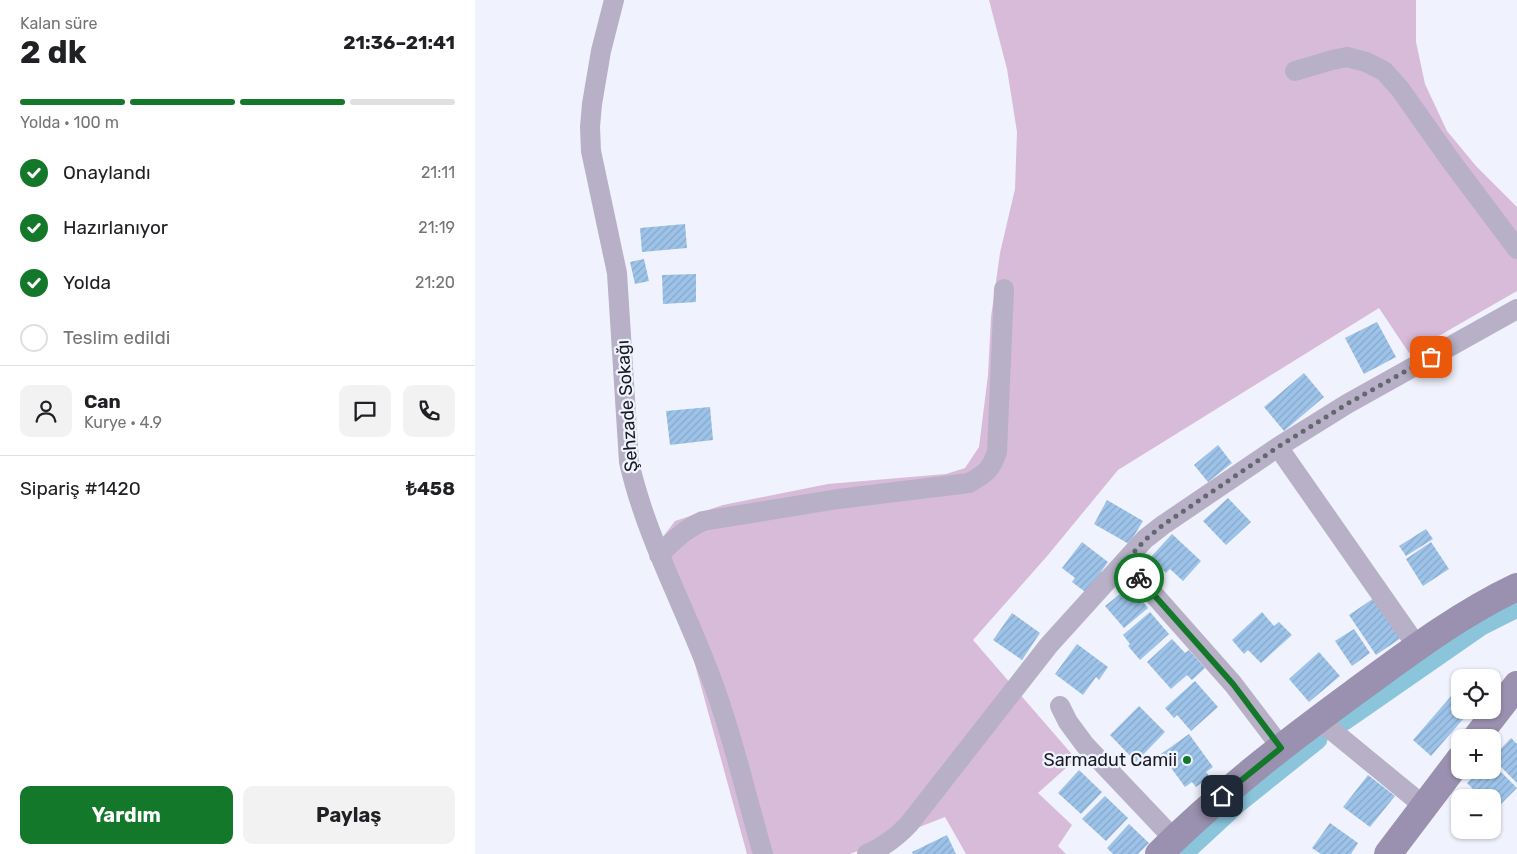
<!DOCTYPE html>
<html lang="tr">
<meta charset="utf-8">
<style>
body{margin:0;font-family:Rubik,sans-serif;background:#f2f2f2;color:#202124;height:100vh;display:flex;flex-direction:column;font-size:19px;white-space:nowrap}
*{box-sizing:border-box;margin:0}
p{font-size:16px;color:#757577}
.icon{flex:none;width:28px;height:28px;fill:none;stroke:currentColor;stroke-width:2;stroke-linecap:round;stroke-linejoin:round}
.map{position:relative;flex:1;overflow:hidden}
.drawer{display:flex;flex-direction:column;background:#fff;width:475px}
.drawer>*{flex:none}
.buttons{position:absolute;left:976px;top:669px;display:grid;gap:10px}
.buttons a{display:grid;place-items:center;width:50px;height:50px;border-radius:10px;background:#fff;box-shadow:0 1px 4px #0004;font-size:25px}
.pin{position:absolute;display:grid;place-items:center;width:42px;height:42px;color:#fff;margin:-21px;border-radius:10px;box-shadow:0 2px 8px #0006}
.courier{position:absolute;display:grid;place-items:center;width:50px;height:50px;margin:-25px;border:4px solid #14782a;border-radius:50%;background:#fff;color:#222;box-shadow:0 1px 6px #0007}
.head em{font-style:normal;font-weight:700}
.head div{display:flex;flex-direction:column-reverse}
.head{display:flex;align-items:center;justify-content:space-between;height:85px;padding:0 20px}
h1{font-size:32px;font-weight:700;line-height:38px}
.bar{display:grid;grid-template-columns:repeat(4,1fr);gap:8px 5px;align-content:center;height:60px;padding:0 20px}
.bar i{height:6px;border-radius:4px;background:#e0e0e0}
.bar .on{background:#14782a}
.bar p{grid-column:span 4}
.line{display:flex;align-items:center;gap:12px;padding:0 20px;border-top:1px solid #e0e0e0}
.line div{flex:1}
.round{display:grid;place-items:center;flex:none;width:52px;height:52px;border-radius:10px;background:#f2f2f2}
ol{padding:0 20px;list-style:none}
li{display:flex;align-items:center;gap:15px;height:55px}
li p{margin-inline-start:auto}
li .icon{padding:5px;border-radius:50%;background:#14782a;color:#fff;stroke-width:4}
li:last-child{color:#757577}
li i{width:28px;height:28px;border:2px solid #e0e0e0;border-radius:50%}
.primary-button{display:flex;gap:10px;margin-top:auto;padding:10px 20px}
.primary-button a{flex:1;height:58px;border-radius:10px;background:#14782a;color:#fff;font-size:20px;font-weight:700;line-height:58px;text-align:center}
.primary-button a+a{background:#f2f2f2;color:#202124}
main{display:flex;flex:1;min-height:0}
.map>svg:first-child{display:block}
.green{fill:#d8bbd8}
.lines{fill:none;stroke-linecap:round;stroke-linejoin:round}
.canal{stroke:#8ac5db;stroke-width:21}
.building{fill:url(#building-hatch)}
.street{stroke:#b7b0c6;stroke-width:20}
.secondary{stroke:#9a90af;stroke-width:28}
.done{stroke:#646670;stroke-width:5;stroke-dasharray:0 9}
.route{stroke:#14782a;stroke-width:6}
.poi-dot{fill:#14782a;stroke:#f0f2fd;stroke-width:2}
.labels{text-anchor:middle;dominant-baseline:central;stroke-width:4.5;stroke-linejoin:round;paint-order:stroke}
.street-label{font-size:18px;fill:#191b24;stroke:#f0f2fd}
.poi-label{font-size:18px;fill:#191b24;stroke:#f0f2fd;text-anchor:end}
</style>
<main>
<section class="drawer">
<div class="head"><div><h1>2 dk</h1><p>Kalan süre</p></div><em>21:36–21:41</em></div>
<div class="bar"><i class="on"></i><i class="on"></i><i class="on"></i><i></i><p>Yolda · 100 m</p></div>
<ol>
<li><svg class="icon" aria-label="check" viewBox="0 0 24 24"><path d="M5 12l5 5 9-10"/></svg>Onaylandı<p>21:11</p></li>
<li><svg class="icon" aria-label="check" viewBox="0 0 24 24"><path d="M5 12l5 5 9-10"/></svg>Hazırlanıyor<p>21:19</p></li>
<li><svg class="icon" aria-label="check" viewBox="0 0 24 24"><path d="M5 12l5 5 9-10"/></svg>Yolda<p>21:20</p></li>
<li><i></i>Teslim edildi</li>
</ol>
<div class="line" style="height:90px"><a class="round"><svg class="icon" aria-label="person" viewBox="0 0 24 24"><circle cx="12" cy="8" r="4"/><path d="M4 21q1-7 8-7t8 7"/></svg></a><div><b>Can</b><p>Kurye · 4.9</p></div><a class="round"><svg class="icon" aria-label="chat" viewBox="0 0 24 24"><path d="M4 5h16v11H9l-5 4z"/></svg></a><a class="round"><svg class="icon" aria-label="phone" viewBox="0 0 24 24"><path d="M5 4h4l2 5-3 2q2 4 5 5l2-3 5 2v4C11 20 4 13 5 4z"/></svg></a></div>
<div class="line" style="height:65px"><div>Sipariş #1420</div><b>₺458</b></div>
<div class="primary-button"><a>Yardım</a><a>Paylaş</a></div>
</section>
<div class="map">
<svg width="1042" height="854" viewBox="0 0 1042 854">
<defs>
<pattern id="building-hatch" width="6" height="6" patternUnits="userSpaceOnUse" patternTransform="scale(1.25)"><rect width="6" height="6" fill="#9dc3e9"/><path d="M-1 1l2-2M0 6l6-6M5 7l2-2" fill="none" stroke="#87a7c8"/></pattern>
</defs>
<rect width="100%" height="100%" fill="#f0f2fd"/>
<path class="green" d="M514 0H941V42L950 84 972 131 1001 166 1042 207V291L934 353 904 308 643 470 573 555 498 640 601 759 563 793 597 825 583 846 591 854H491L470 817 375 854H272L218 657 187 538 200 521 248 505 353 484 471 474 490 468 504 447 513 375 516 317 525 253 540 189 542 132 532 69Z"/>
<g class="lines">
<path class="canal" d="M869 720 1006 625 1042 607
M707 854 762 803 842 739"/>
</g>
<path class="building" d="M210 224 212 248 167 252 165 228Z
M169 259 174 281 160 284 155 262Z
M221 274V302L188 304 187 275Z
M902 322 921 357 889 374 870 338Z
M829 373 849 397 809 431 789 407Z
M235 407 238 440 195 445 191 411Z
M743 445 757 463 733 482 719 465Z
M753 498 776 522 751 545 728 521Z
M632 500 668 521 654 544 619 524Z
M951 529 958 539 931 556 924 546Z
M697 534 726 561 708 581 695 569 691 573 675 558Z
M607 542 633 562 626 572 628 574 613 594 597 582 600 578 587 568Z
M956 542 974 569 948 586 931 559Z
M655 586 673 608 649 628 630 606Z
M899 598 926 638 901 655 874 615Z
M675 612 694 634 665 660 653 646 655 644 648 635Z
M787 612 799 626 804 622 817 635 786 663 773 650 769 654 757 640Z
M537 613 565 633 547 660 518 640Z
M879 629 895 653 877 666 860 641Z
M697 639 710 653 714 650 730 668 717 680 712 675 696 689 672 662Z
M602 644 633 667 624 680 621 677 608 695 580 674Z
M844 652 865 676 834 702 814 679Z
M720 681 743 707 716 731 702 715 699 718 690 708Z
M977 695 985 701V710H996L956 756 938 740Z
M664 706 690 732 661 762 635 735Z
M714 734 738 767 731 772 735 777 721 787 717 782 710 787 686 754Z
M1036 738 1042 744V783L1018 759V757Z
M1018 764 1042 788 1020 810 1018 808V798H1007L992 783 1005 770H1018Z
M604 770 627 792 606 814 583 793Z
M893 775 920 796 895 827 868 807Z
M630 796 653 818 631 841 607 819Z
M855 823 883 843 876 854H846L837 848Z
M654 824 674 843 663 854H638L632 848Z
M472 835 481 854H438L437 852Z"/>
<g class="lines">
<path class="street" d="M139 0 126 51 117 104 115 127 116 151 142 273 154 462C171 537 208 603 235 675 257 733 271 795 288 854
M820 71 857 60 872 57 891 62 909 71 925 89 976 161 1042 249
M803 447 942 646
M184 555C198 541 210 529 228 521L363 499 494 483C510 474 516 470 522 452L529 289
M650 562 758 684 806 747
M585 706 593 722 610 745 699 839
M843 719 949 806
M392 854C408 847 422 837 434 824L574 645 670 539 688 525 803 447 872 404 1042 309"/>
<path class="secondary" d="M1001 738 1042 685
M684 854C744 794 812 742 880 692 932 654 983 615 1042 587
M913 854 985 759"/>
</g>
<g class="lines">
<path class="done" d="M664 578 650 562 670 540 688 525 803 447 872 404 956 357"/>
<path class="route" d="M664 578 758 684 806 748 747 796"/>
</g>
<circle class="poi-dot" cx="712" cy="760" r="5"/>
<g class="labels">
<g class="street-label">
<text transform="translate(152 406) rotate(-94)">Şehzade Sokağı</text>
</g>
<g class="poi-label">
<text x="702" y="760">Sarmadut Camii</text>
</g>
</g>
</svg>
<div class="buttons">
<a><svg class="icon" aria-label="locate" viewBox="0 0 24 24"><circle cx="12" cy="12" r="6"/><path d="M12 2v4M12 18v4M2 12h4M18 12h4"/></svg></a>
<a>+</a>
<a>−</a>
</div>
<div class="pin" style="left:956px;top:357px;background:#ea580c"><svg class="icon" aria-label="bag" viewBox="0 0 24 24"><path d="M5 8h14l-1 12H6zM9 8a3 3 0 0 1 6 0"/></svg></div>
<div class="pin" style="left:747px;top:796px;background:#1f2937"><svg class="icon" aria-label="home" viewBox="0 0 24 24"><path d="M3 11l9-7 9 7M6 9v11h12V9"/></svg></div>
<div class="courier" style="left:664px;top:578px"><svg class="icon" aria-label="bike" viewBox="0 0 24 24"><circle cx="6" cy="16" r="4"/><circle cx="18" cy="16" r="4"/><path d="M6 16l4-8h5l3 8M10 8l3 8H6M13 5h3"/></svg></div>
</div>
</main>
